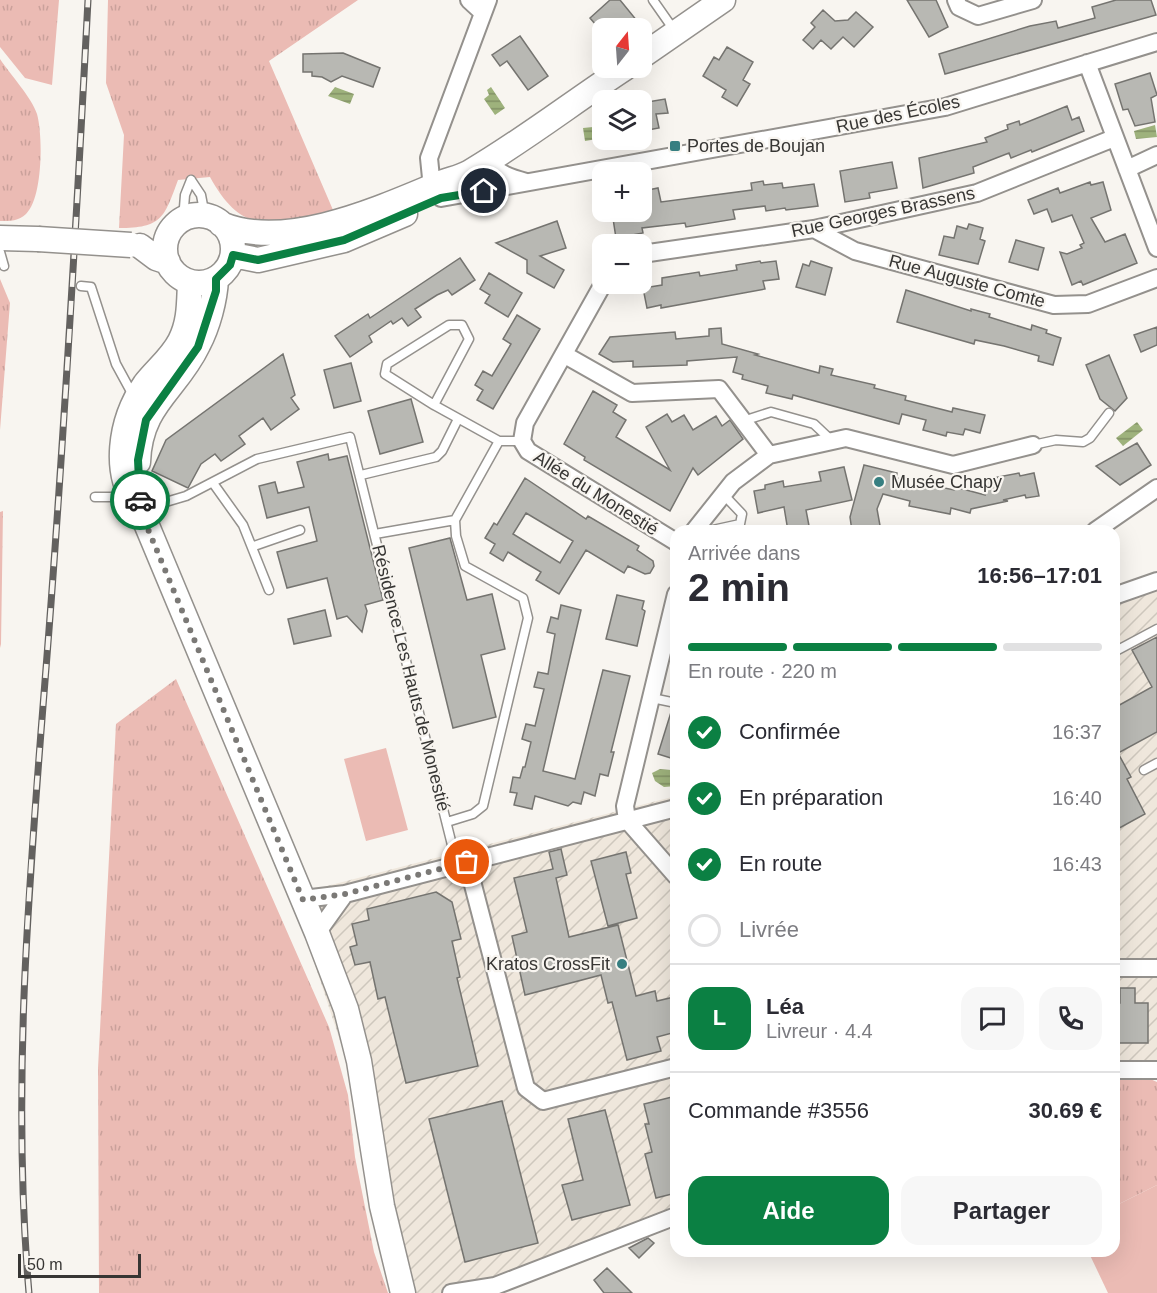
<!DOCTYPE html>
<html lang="fr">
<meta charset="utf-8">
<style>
body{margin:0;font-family:Helvetica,sans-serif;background:#f7f7f7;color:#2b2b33;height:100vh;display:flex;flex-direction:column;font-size:22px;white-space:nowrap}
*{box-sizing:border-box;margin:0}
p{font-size:20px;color:#7c7c81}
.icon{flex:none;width:33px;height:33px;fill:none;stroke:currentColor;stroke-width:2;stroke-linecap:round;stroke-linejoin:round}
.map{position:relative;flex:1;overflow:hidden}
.panel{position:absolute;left:670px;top:525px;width:450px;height:732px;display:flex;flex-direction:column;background:#fff;border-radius:18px;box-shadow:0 6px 24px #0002}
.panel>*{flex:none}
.needle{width:39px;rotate:17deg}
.controls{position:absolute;left:592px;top:18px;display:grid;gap:12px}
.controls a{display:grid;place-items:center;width:60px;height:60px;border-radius:12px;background:#fff;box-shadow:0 6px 24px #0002;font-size:30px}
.scale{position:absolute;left:18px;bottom:15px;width:123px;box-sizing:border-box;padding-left:6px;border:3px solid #373634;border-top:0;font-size:16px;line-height:21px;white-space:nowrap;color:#373634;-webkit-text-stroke:4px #f8f5f0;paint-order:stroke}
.pin{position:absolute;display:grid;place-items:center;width:51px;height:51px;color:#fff;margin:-26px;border:3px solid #fff;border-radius:50%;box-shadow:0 2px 6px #0007}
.courier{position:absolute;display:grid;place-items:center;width:60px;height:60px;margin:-30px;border:4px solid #0b8043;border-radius:50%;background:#fff;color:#222;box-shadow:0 2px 8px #0007}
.head em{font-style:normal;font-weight:800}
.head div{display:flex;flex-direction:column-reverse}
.head{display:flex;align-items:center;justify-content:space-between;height:102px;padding:0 18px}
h1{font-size:39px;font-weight:800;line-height:45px}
.bar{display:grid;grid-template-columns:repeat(4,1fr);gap:9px 6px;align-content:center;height:72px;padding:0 18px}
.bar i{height:8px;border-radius:4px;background:#e1e1e2}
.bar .selected{background:#0b8043}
.bar p{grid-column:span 4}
.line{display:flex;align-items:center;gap:15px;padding:0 18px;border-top:2px solid #e1e1e2}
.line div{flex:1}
.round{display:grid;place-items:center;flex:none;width:63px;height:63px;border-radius:18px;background:#f7f7f7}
ol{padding:0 18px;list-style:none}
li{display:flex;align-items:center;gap:18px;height:66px}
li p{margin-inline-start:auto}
li .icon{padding:6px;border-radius:50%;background:#0b8043;color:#fff;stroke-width:4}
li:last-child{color:#7c7c81}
li i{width:33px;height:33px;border:3px solid #e1e1e2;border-radius:50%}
.button{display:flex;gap:12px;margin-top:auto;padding:12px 18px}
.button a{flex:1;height:69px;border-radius:18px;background:#0b8043;color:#fff;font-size:24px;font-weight:800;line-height:69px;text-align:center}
.button a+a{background:#f7f7f7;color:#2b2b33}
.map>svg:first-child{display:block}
.industrial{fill:url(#industrial-furrows)}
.grass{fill:url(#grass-tufts)}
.pitch{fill:#ebbbb4}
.water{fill:url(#water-rules)}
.building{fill:#b8b8b3;stroke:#757470;stroke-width:1.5;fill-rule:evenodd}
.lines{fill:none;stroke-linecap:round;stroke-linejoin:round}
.lane-casing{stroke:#94918d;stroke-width:11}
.street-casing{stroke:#94918d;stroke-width:20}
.secondary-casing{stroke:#94918d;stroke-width:27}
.lane{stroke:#fff;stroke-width:8}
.street{stroke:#fff;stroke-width:16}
.secondary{stroke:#fff;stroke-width:24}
.rail-casing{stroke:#63615f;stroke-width:7}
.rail{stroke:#f8f5f0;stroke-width:4.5;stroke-dasharray:14;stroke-linecap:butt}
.secondary-bridge-casing{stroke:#94918d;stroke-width:27;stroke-linecap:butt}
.secondary-bridge{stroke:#fff;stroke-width:24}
.done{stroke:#7b7976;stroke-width:6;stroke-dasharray:0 10.8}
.route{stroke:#0b8043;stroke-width:8}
.poi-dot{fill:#377f81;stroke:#f8f5f0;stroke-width:2}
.labels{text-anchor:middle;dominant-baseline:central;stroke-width:4.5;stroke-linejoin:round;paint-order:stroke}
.street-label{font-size:18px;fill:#373634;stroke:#f8f5f0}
.poi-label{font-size:18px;fill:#373634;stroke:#f8f5f0;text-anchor:start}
</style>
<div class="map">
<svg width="1157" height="1293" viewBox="0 0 1157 1293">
<defs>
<pattern id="industrial-furrows" width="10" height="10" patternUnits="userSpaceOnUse" patternTransform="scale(1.5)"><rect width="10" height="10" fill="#efe7dc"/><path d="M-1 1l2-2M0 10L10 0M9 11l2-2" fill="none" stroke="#cec7bd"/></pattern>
<pattern id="grass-tufts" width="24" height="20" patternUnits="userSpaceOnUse" patternTransform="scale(1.5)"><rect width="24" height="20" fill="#ebbbb4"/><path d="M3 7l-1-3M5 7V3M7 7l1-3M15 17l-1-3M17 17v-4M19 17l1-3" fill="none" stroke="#caa19b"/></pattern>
<pattern id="water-rules" width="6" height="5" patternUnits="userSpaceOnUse" patternTransform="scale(1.5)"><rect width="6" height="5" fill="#9eb27c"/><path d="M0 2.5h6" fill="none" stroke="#829266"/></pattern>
</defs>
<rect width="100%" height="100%" fill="#f8f5f0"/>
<path class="industrial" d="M1157 575V1074L1115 1079 1114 591Z
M676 796V1217L470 1293H416L371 1135 292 895Z"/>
<path class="grass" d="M0 0H59L52 85 25 78 0 47Z
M108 0H358L269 61 333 210 328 216C272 225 242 236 210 177L178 180C164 218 162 228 119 228L124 135 106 83Z
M0 59C10 74 32 98 37 114 43 135 43 198 26 214 19 221 10 221 0 221Z
M0 279 10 303 0 430Z
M3 511 1 644 0 648V512Z
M176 679 329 1027 348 1095 355 1157 374 1252 388 1293H99L98 1068 116 724Z
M1141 1075 1157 1082V1185L1115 1206V1079Z"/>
<path class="pitch" d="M386 748 408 830 366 841 344 759Z
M1157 1185V1293H1108L1088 1251H1114L1115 1206Z"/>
<path class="water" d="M335 87 354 94 350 104 328 96Z
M491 87 505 108 495 115 484 99 489 95 487 90Z
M1155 125 1157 137 1136 139 1134 131Z
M603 126V138L585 141 583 128Z
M1137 422 1143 430 1123 446 1116 438Z
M660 769 671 770V773L676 774V786L664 787 655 781 652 773Z"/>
<path class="building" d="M610 0H620L638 22 630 28H618L613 22 602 32 590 18Z
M907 0H936L948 27 929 37Z
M1116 0H1151L1156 15 945 74 939 54 1030 26 1056 21 1058 28 1095 18 1092 7Z
M823 10 835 21 848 20 856 12 873 27 854 47 843 37 831 49 821 40 813 49 803 40 815 27 811 23Z
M520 36 548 76 528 90 507 61 500 66 492 55Z
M727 47 753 62 743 80 750 84 737 106 722 97 726 90 703 76 714 57 719 60Z
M343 53 380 68 373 87 342 76 331 82 322 77 312 76V72H303V54Z
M1150 73 1157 95 1151 98 1155 122 1135 126 1128 109 1123 110 1115 84Z
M665 99 668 113 656 114 659 128 642 131V103Z
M1067 106 1072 120 1079 117 1084 131 1032 152 1031 150 1011 158 1009 153 973 167 974 173 923 188 919 158 987 142 985 138 1008 129 1007 125 1019 121 1020 125Z
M892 162 897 188 869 193 870 198 845 202 840 171Z
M763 181 764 185 782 183 783 188 814 184 818 206 786 210 785 208 766 211 765 206 733 210 735 219 686 227 685 223 642 228 643 233 616 238 612 212H642V203H645L643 191 658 188 661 202 752 190 751 183Z
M1090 182 1091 185 1103 182 1111 210 1091 218 1105 242 1125 234 1137 263 1083 285 1081 281 1072 285 1060 252 1067 254 1082 248 1080 245 1084 243 1072 215 1052 222 1047 209 1034 214 1028 200 1058 188 1060 193Z
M557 221 566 248 540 256 564 270 554 288 527 273V260L496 243Z
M969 224 983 228 980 239 985 241 978 264 939 255 944 236 954 238 957 226 967 229Z
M1016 240 1044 248 1038 270 1009 262Z
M460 258 475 280 452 295 448 290 437 295 415 309 421 317 408 326 402 318 393 324 391 321 369 336 372 342 350 357 335 336 368 314 370 318Z
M760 261 761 263 776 261 779 279 763 281 765 289 661 308V305L647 308 643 288 662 285V278L699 272 700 276 737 270 736 265Z
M811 261 832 268 825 295 796 287 803 264 809 266Z
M489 273 522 293 508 317 485 303 490 295 480 289Z
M906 290 971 311V309L990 314 989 317 1031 330 1032 325 1047 330 1046 333 1061 338 1053 365 1038 361 1039 356 1004 346 975 340 974 344 897 322Z
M517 315 540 329 493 409 477 400 483 390 475 385 483 371 492 376 511 344 503 339Z
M1157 327V345L1141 352 1134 335Z
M721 328 722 344 758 354 755 355 819 373 820 366 833 369 831 375 875 385 874 388 906 396 905 400 952 412 953 408 985 415 980 433 965 429 963 435 947 432 946 436 923 430 926 420 902 414 899 424 793 395 792 399 766 393 768 386 742 379 743 375 733 372 737 357 687 361V365L633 367V361L613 362 599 354 610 337 675 332 676 339 709 336V329Z
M283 354 295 395 291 398 299 409 271 430 263 418 239 436 245 444 221 461 215 454 201 464 188 488 152 471 166 440Z
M1109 355 1127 398 1115 411 1100 399 1086 365Z
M351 363 361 401 334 408 324 370Z
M593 391 617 405 613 412 626 420 616 437 670 470 646 427 667 414 672 422 684 415 693 430 716 416 722 426 730 420 743 439 698 475 693 468 670 511 584 460 585 457 564 444Z
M411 399 423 442 380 454 368 411Z
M1137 443 1151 465 1120 485 1096 466Z
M328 454 329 460 347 456 383 600 365 605 367 611 362 632 347 616 337 619 327 578 287 588 277 552 317 541 309 507 267 518 259 486 275 482 278 493 304 487 297 462Z
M864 465 897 473 896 478 954 490 955 487 985 495 982 480 1019 473 1020 476 1034 473 1039 496 1026 498 1025 495 1003 500 1008 501 971 509 970 513 951 508 950 514 909 506 910 501 883 494 877 509 881 531H852L850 517Z
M844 467 852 500 806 510 810 531H788L784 507 758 513 754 491 765 489V485L783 481 784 487 821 481 819 472Z
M525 478 586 519 588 516 639 546 637 550 653 561 654 566 650 573 645 574 628 566 624 573 586 550 559 594 536 580 541 572 524 562 508 552 503 561 490 553 495 544 485 538 494 523 497 525ZM526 513 573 541 560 563 513 534Z
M450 538 467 600 492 594 505 649 481 655 496 717 453 728 409 548Z
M617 595 644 601 642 609 645 611 637 646 606 639Z
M561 605 581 610 543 771 575 779 603 670 630 676 611 752H614L608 776 600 774 595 796 584 792 581 804 573 802 568 806 535 796 532 809 514 805 517 793 510 792 513 777 520 778 523 767H525L531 742 522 739 526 724 535 726 544 689 534 687 538 672 548 674 555 634 547 632 551 617 558 619Z
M325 610 331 636 294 644 288 619Z
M1157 637V732L1118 753 1131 777 1127 779 1145 814 1114 831V708L1152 687 1132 650Z
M672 709H676V749L674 759 658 754Z
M561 849 567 875 556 878 569 937 618 925 636 996 655 991 657 1001 674 997 676 1032 657 1037 661 1051 627 1060 612 1002 608 1003 601 975 525 995 512 936 527 932 514 878 553 869 549 852Z
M626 852 631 873 626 874 637 918 608 926 591 861Z
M436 892 452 902 461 939 452 941 460 977 457 978 478 1066 406 1083 385 997 378 999 370 962 355 965 350 947 357 945 352 924 369 920 367 909Z
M1120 988H1135V1003H1148V1043H1114V1003H1120Z
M676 1096V1193L656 1198 645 1154 652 1152 645 1124H649L644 1104Z
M502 1101 538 1243 465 1262 429 1119Z
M605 1110 630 1205 572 1220 562 1185 583 1180 568 1119Z
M648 1238 654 1243 639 1258 629 1248Z
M607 1268 632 1293H604L594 1280Z"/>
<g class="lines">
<defs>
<path id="lane" d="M653 0 674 30
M191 180 201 195 205 216
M183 220 185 195 191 180
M0 252 4 266
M81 286 91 287 116 364 134 397
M434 405 385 374 387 364 449 325H462L469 339 434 405 499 441H522
M743 421 771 412 814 424 832 441
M1033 445 1056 440 1083 442 1090 438 1109 413
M361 475 436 457 442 451 458 419
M213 483 243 525 269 590
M95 497H128
M142 509 186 496 257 459 350 437 457 865
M708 531 740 524 742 514 723 494
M375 534 455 520
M254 546 300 530
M1114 652 1157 629
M652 698 676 703
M1144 770 1157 763
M447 822 473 814 483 806 528 618 523 598 465 566 456 536 455 520 499 441"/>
<path id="street" d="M469 0 482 12
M956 0 959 7 978 16 1033 0
M1087 63 1157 248
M489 160C497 174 511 178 526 182
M1127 169 1157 155
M429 188 431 178 429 158 488 0
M441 198 945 107 1157 42
M814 229 855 251 1054 305 1088 304 1157 278
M642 254 814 229 977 193 1114 138
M603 284 525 423 522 441 528 451 676 542
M565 355 632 393 719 389 769 455
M694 531 733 482 769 455 846 438 953 465 1033 445
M1095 531 1157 488
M676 594 625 806 627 820 676 876
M1114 596 1157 581
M467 862 526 1088 543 1101 676 1067
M303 899 345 894 676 808
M317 933 345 894
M1114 968H1157
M1114 1070H1157
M451 1293 495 1286 676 1216"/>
<path id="secondary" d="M642 56 723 0
M165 249a34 34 0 1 1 68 0a34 34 0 1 1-68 0Z
M221 224C284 251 376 210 436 185 446 180 460 178 470 172 523 141 573 102 625 68
M0 238 38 239
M140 246 156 258 168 262
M233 255 258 260 344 240 405 214
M190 282C189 302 190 322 180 341 172 357 156 370 145 384 120 420 111 475 140 509L317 933 346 1009 359 1061 382 1206 403 1293
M138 462C140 404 176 391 198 345 208 326 215 300 216 279"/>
</defs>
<use href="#lane" class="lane-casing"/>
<use href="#street" class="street-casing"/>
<use href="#secondary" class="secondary-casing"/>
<use href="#lane" class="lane"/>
<use href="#street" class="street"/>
<use href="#secondary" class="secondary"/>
<defs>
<path id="rail" d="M29 1293C10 1072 32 851 49 630 65 420 77 210 88 0"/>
</defs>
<use href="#rail" class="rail-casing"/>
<use href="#rail" class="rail"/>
<defs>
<path id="secondary-bridge" d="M38 239 131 245"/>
</defs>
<use href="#secondary-bridge" class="secondary-bridge-casing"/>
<use href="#secondary-bridge" class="secondary-bridge"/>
</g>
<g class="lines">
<path class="done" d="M140 500V510L303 900 345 894 467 862"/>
<path class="route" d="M140 500 138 460 146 420 198 347 216 291V279L230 265 233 255 258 260 344 240 441 198 484 191"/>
</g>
<g class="poi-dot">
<rect x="669" y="140" width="12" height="12" rx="3"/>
<circle cx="879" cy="482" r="6"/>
<circle cx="622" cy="964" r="6"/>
</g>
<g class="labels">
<g class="street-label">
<text transform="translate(898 114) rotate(-12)">Rue des Écoles</text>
<text transform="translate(883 212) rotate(-12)">Rue Georges Brassens</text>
<text transform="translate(967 281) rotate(15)">Rue Auguste Comte</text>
<text transform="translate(596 493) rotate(32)">Allée du Monestié</text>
<text transform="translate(411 678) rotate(76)">Résidence Les Hauts de Monestié</text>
</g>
<g class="poi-label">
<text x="687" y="146">Portes de Boujan</text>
<text x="891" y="482">Musée Chapy</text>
<text x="610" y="964" text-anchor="end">Kratos CrossFit</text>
</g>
</g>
</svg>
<div class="controls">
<a><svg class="needle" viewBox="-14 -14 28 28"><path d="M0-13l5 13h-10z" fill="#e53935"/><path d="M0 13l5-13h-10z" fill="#7c7c81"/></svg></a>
<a><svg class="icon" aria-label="layers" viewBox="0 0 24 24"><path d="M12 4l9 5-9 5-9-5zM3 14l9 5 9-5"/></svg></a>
<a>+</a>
<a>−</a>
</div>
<div class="scale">50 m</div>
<div class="pin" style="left:467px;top:862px;background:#ea580c"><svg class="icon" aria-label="bag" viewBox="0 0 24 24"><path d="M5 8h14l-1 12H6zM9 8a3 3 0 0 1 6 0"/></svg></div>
<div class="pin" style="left:484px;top:191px;background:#1f2937"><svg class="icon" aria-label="home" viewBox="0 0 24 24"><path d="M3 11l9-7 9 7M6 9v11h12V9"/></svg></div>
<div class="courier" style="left:140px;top:500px"><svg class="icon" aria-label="car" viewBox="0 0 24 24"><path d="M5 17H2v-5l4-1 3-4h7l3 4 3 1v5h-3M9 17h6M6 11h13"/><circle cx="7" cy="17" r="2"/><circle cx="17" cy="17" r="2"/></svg></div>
<section class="panel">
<div class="head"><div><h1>2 min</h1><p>Arrivée dans</p></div><em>16:56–17:01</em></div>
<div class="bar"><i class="selected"></i><i class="selected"></i><i class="selected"></i><i></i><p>En route · 220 m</p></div>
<ol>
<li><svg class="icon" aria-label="check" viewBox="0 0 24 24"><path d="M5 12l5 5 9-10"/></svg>Confirmée<p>16:37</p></li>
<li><svg class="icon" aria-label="check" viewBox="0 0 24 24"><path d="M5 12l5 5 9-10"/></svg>En préparation<p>16:40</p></li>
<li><svg class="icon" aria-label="check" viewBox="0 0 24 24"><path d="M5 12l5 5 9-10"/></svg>En route<p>16:43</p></li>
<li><i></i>Livrée</li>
</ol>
<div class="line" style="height:108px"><b class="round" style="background:#0b8043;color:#fff">L</b><div><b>Léa</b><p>Livreur · 4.4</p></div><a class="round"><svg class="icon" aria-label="chat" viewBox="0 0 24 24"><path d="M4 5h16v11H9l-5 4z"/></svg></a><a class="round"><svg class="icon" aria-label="phone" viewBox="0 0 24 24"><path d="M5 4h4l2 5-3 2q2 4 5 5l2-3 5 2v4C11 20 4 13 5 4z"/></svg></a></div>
<div class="line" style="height:78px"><div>Commande #3556</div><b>30.69 €</b></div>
<div class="button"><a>Aide</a><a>Partager</a></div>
</section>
</div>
